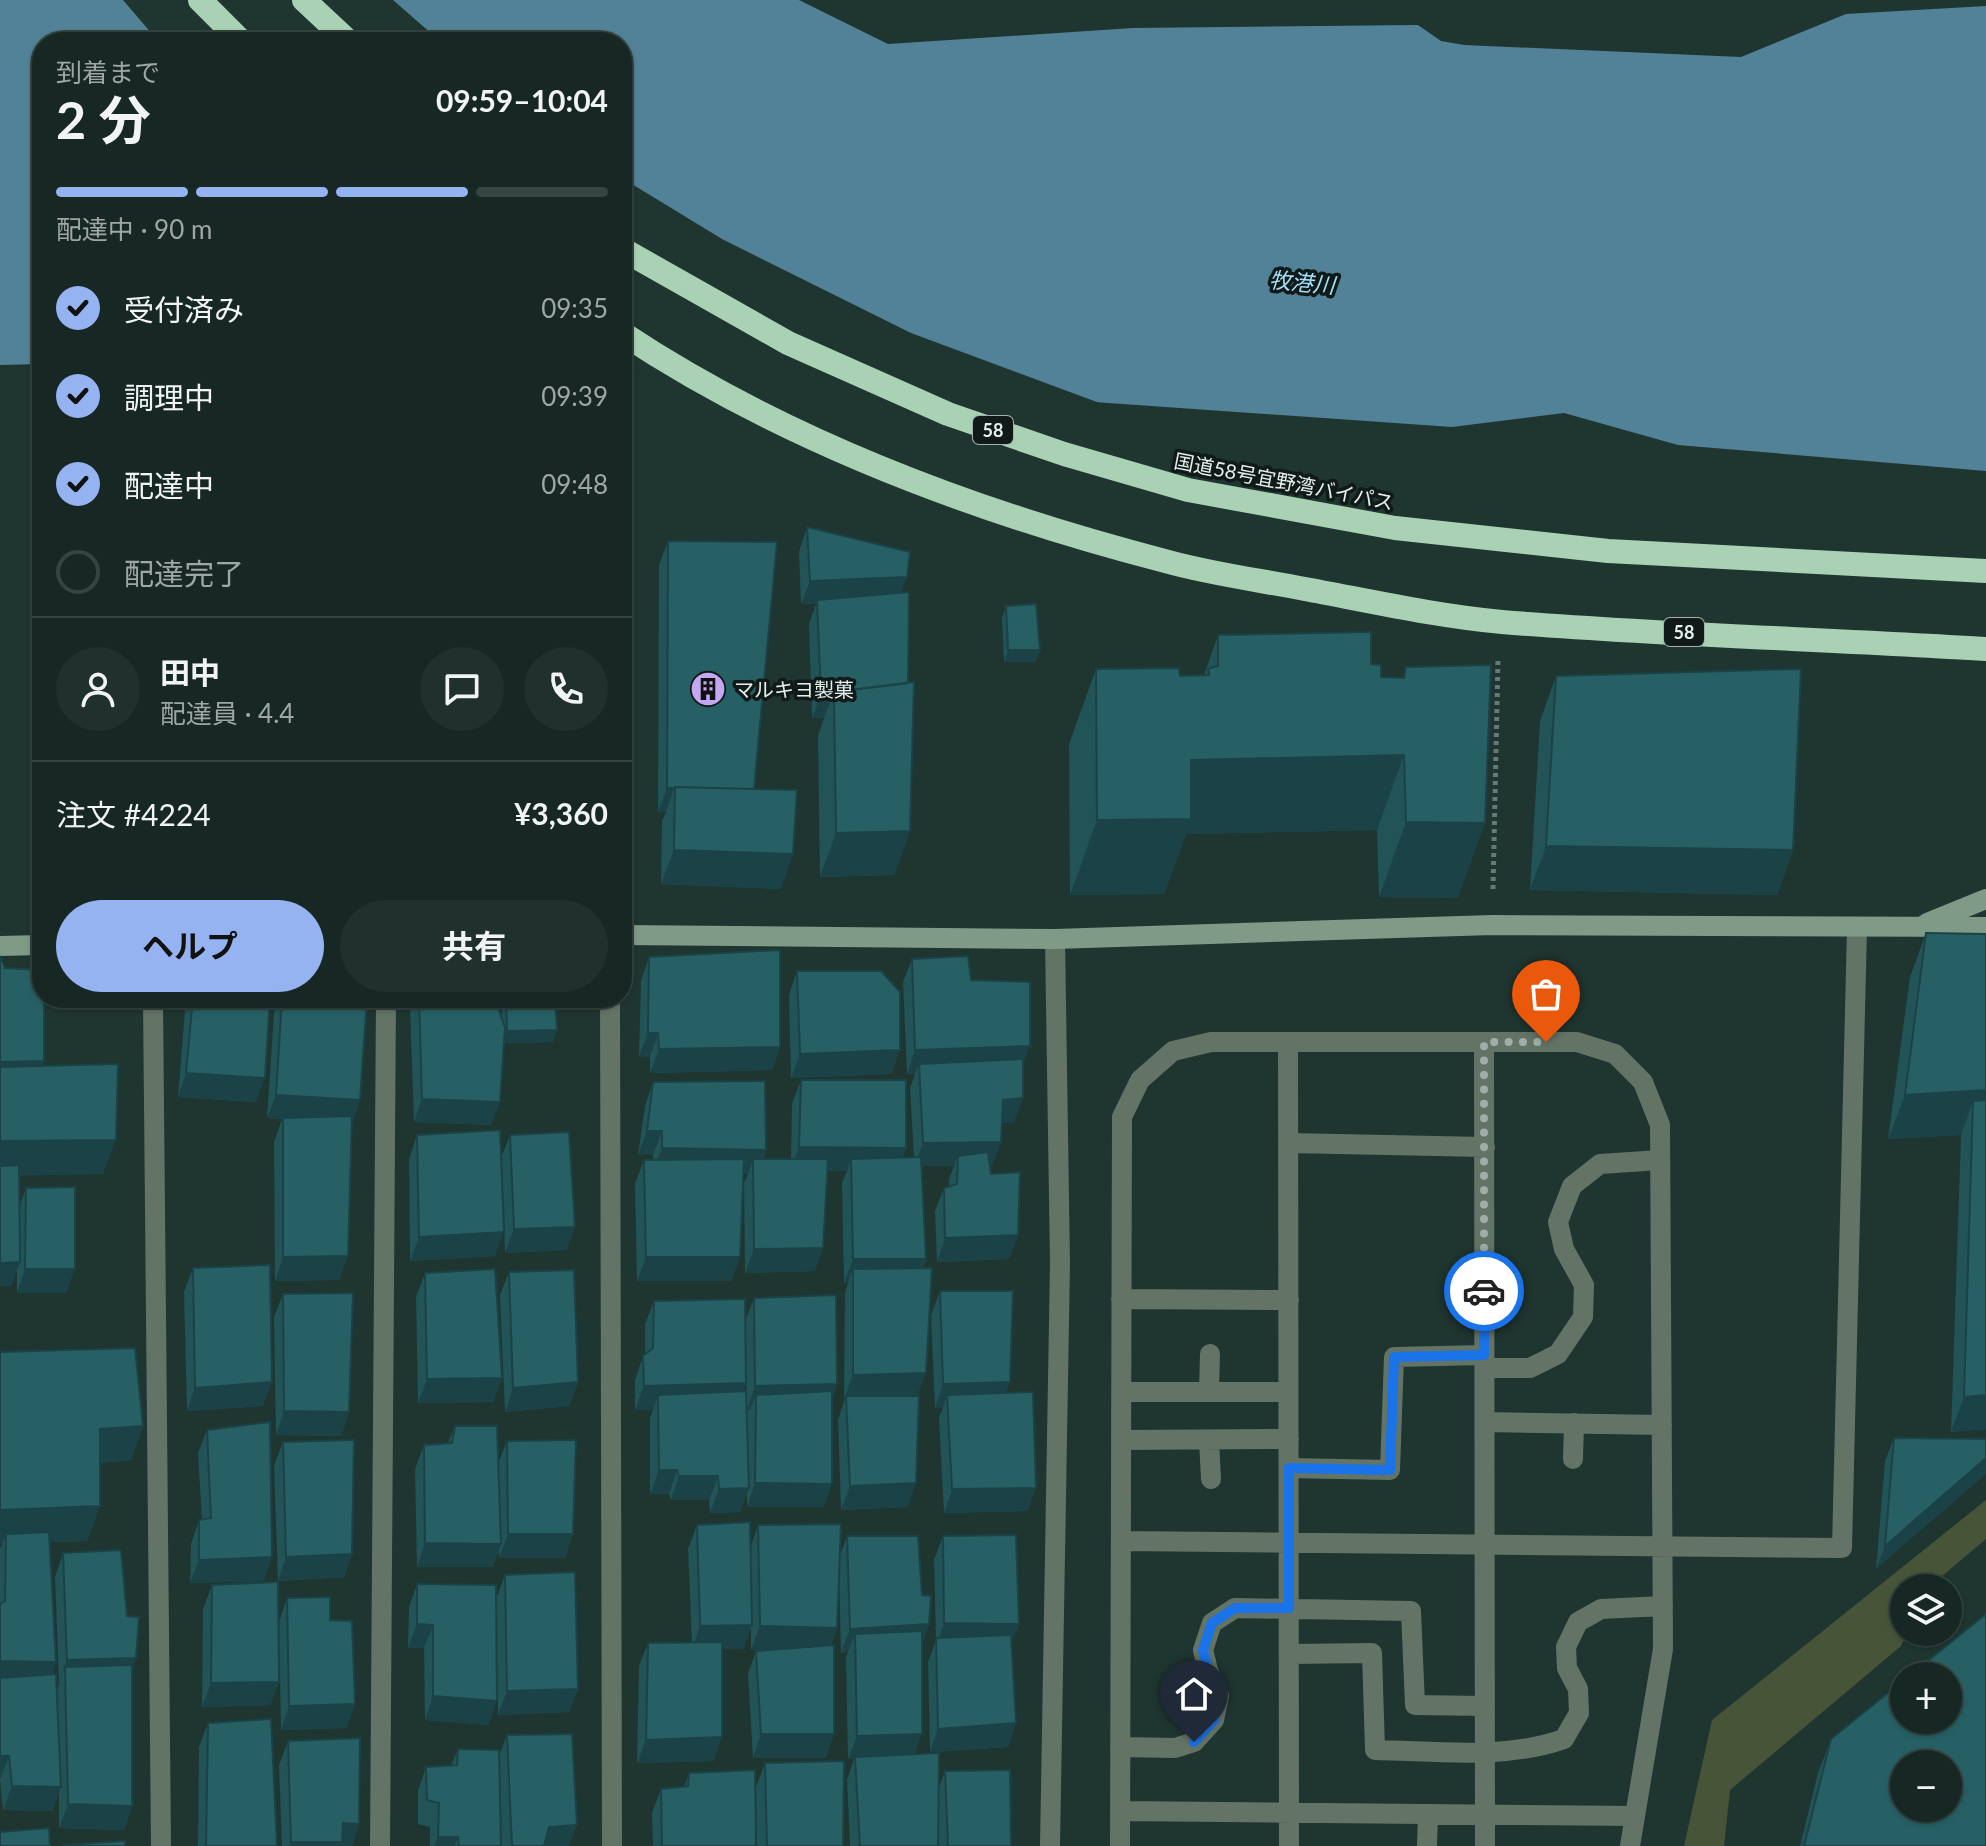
<!DOCTYPE html>
<html lang="ja">
<meta charset="utf-8">
<style>
body{margin:0;font-family:Lato,"Noto Sans JP",sans-serif;background:#20302c;color:#f1f3f6;height:100vh;display:flex;flex-direction:column;font-size:30px;white-space:nowrap}
*{box-sizing:border-box;margin:0}
p{font-size:26px;color:#9ea6a6}
.icon{flex:none;width:44px;height:44px;fill:none;stroke:currentColor;stroke-width:2;stroke-linecap:round;stroke-linejoin:round}
.map{position:relative;flex:1;overflow:hidden}
.panel{position:absolute;left:32px;top:32px;width:600px;height:976px;display:flex;flex-direction:column;background:#172824;border-radius:32px;box-shadow:0 2px 6px #0004,0 0 0 2px #364441}
.panel>*{flex:none}
.fabs{position:absolute;left:1890px;top:1574px;display:grid;gap:16px}
.fabs a{display:grid;place-items:center;width:72px;height:72px;border-radius:50%;background:#172824;box-shadow:0 2px 6px #0004,0 0 0 2px #364441;font-size:40px}
.pin{position:absolute;display:grid;place-items:center;width:68px;height:68px;color:#fff;margin:-82px -34px;border-radius:50% 50% 50% 0;rotate:-45deg;box-shadow:0 0 8px #0007}
.pin .icon{rotate:45deg}
.courier{position:absolute;display:grid;place-items:center;width:80px;height:80px;margin:-40px;border:6px solid #1a73e8;border-radius:50%;background:#fff;color:#222;box-shadow:0 2px 10px #0007}
.overview em{font-style:normal;font-weight:700}
.overview div{display:flex;flex-direction:column-reverse}
.overview{display:flex;align-items:center;justify-content:space-between;height:136px;padding:0 24px}
h1{font-size:52px;font-weight:700;line-height:60px}
.bar{display:grid;grid-template-columns:repeat(4,1fr);gap:12px 8px;align-content:center;height:96px;padding:0 24px}
.bar i{height:10px;border-radius:6px;background:#364441}
.bar .current{background:#95b2f1}
.bar p{grid-column:span 4}
.line{display:flex;align-items:center;gap:20px;padding:0 24px;border-top:2px solid #364441}
.line div{flex:1}
.round{display:grid;place-items:center;flex:none;width:84px;height:84px;border-radius:42px;background:#20302c}
ol{padding:0 24px;list-style:none}
li{display:flex;align-items:center;gap:24px;height:88px}
li p{margin-inline-start:auto}
li .icon{padding:8px;border-radius:50%;background:#95b2f1;color:#111;stroke-width:4}
li:last-child{color:#9ea6a6}
li i{width:44px;height:44px;border:4px solid #364441;border-radius:50%}
.button{display:flex;gap:16px;margin-top:auto;padding:16px 24px}
.button a{flex:1;height:92px;border-radius:48px;background:#95b2f1;color:#111;font-size:32px;font-weight:700;line-height:92px;text-align:center}
.button a+a{background:#20302c;color:#f1f3f6}
.map>svg:first-child{display:block}
.green{fill:#475438}
.water{fill:#528297}
.pier{fill:#1f3530}
.lines{fill:none;stroke-linecap:round;stroke-linejoin:round}
.path{stroke:#667974;stroke-width:5;stroke-dasharray:4 4;stroke-linecap:butt}
.lane{stroke:#637467;stroke-width:20}
.street{stroke:#637467;stroke-width:20}
.secondary{stroke:#7f9a86;stroke-width:20}
.highway{stroke:#a8d2b3;stroke-width:24}
.wall{fill:#215357;fill-rule:evenodd}
.shaded-wall{fill:#1b4347}
.building{fill:#266065;stroke:#1b4347;stroke-width:2;fill-rule:evenodd}
.done{stroke:#9eafaa;stroke-width:8;stroke-dasharray:0 14.4}
.route{stroke:#1a73e8;stroke-width:10}
.labels{text-anchor:middle;dominant-baseline:central;stroke-width:7;stroke-linejoin:round;paint-order:stroke}
.shield{fill:#111a18;stroke:#a4b0ac;stroke-width:2}
.shield-label{font-size:18px;font-weight:bold;fill:#e3f0ec}
.street-label{font-size:20px;fill:#e3f0ec;stroke:#111a18}
.poi-label{font-size:20px;fill:#e3f0ec;stroke:#111a18;text-anchor:start}
.water-label{font-size:22px;font-style:italic;fill:#a4e1fd;stroke:#111a18}
</style>
<div class="map">
<svg width="1986" height="1846" viewBox="0 0 1986 1846">
<rect width="100%" height="100%" fill="#1f3530"/>
<path class="green" d="M1986 1500V1539L1928 1588H1904V1632H1908L1901 1646 1730 1790 1724 1846H1684L1712 1720Z"/>
<path class="water" d="M0 0H799L888 44 1133 28 1418 25 1441 41 1464 45 1741 57 1846 14 1986 6V471L1678 445 1564 413 1452 427 622 369V42H42V364L0 365Z"/>
<path class="pier" d="M123 0H393L441 42H159Z
M622 178 722 239 911 333 1113 408 622 373Z"/>
<g class="lines">
<path class="path" d="M1493 889 1498 659"/>
<path class="lane" d="M1288 1042 1289 1846
M1484 1042 1485 1846
M1288 1143 1485 1147
M1121 1299 1289 1300
M1485 1368H1530L1558 1354 1583 1317 1584 1285 1564 1249 1558 1222 1572 1186 1600 1164 1660 1160
M1121 1392H1288
M1209 1392 1210 1354
M1485 1422 1662 1425
M1121 1440 1289 1439
M1209 1440 1211 1479
M1573 1459 1574 1423
M1289 1468 1390 1470 1394 1357 1484 1355
M1121 1541 1842 1548 1857 928
M1289 1654 1372 1653 1375 1750C1437 1751 1504 1760 1564 1739L1579 1713 1578 1689 1567 1668 1566 1647 1578 1622 1601 1609 1663 1606
M1120 1747 1175 1748 1194 1742 1214 1720 1219 1696 1208 1670 1203 1650 1212 1623 1235 1608 1411 1611 1415 1705 1485 1706
M1120 1811 1635 1816
M1120 1846 1122 1117 1140 1080 1173 1051 1211 1042H1577L1615 1054 1643 1082 1660 1125 1663 1649 1630 1846
M1427 1846 1428 1814"/>
<path class="street" d="M153 998 161 1846
M610 998 612 1846
M380 1846 386 998
M1050 1846 1060 1263 1055 939"/>
<path class="secondary" d="M1927 923 1986 899
M622 935 1055 939 1492 925 1986 927
M0 946 42 945"/>
<path class="highway" d="M200 0 242 42
M304 0 349 42
M622 249 788 343 948 414 1064 454 1188 490 1395 528 1608 551 1986 571
M622 333C785 441 976 512 1165 561 1211 574 1259 580 1305 589 1370 601 1436 616 1502 622 1663 635 1825 639 1986 649"/>
</g>
<path class="wall" d="M807 527 901 592 908 683 910 831 894 875 820 877 818 736 824 718H812L809 624 816 604H801L799 551Z
M668 541 754 789 781 889 661 884 662 821 666 812H658L659 565Z
M1006 606 1040 650 1035 662H1004L1002 618Z
M1218 635 1371 664 1381 677 1403 678 1406 667 1458 898 1379 897 1377 830 1186 834 1164 894 1070 895 1069 744 1096 669 1180 676 1204 675Z
M1556 676 1793 850 1777 895 1530 890 1540 721Z
M1926 933 1986 934V1429L1951 1432 1961 1135 1888 1139 1910 977Z
M0 956 42 1066 103 1174 19 1175V1208L26 1188 66 1293H17V1270L11 1286H0Z
M649 957 780 1047 772 1070 650 1073V1057L639 1056 641 981Z
M912 959 971 980 1023 1065 1014 1122 1002 1123 1001 1142 992 1166H990L991 1174 1018 1235 1009 1259 937 1262 935 1211 944 1188 949 1186V1179L954 1166H922L926 1259 923 1268 918 1396 908 1507 841 1510 838 1420 845 1398 844 1399 845 1293 848 1283H844L842 1183 847 1171H828L815 1271 745 1273 744 1183 748 1174H744L740 1257 731 1281H637L635 1184 644 1160H653V1155H638L645 1106 653 1082 766 1150 763 1159H791L792 1104 801 1080 906 1148 903 1158 914 1157 910 1088 915 1074H907L903 982Z
M797 971 900 1050 891 1074 791 1078 789 995Z
M186 998H270L256 1102 178 1097Z
M275 998H367L360 1100 352 1123 339 1280 275 1281 274 1142 282 1119 267 1118Z
M413 998H495L502 1018V1002L503 998H555L553 1042 504 1043 491 1125 414 1122 410 1006Z
M417 1135 501 1158 510 1135 575 1227 566 1250 505 1253 502 1165 495 1256 410 1261 409 1159Z
M193 1268 263 1406 187 1411 184 1292Z
M509 1272 578 1382 569 1406 505 1412 500 1295Z
M425 1273 502 1378 493 1402 418 1403 416 1297Z
M940 1291 1006 1393 1036 1488 1027 1511 944 1513 939 1418 943 1407 935 1408 931 1315Z
M283 1294 349 1412 341 1436 276 1435 274 1317Z
M754 1298 837 1384 832 1398 824 1507H747V1493L740 1512 710 1513 709 1500H671L669 1494H650V1418L653 1410H635V1380L643 1356 645 1355V1324L654 1301 745 1321ZM745 1328 747 1408 743 1392 746 1383Z
M0 1352 143 1426 131 1460 100 1463V1506L87 1541 49 1542 56 1662 52 1674 57 1690 59 1684 55 1577 63 1553 132 1669V1806L124 1830 59 1828V1793L52 1811 3 1810 0 1780V1549L2 1544H0Z
M455 1426 498 1463 507 1441 573 1534 565 1558H499V1550L493 1567H417L415 1469 424 1445 448 1443Z
M207 1430 264 1581 190 1583 191 1544 199 1520H202L198 1453Z
M1894 1438 1986 1439 1876 1569 1885 1461Z
M283 1442 352 1554 344 1577 278 1581 274 1466Z
M697 1525 751 1546 758 1525 839 1558 847 1536 922 1595 929 1624 922 1643 915 1754 938 1790 945 1771 1011 1846H939L938 1827V1846H850L847 1780 854 1759H848L846 1658 848 1652 841 1653 839 1568 837 1628 831 1645 826 1758H753L748 1674 756 1651 766 1650H751V1628L743 1649H722L714 1761 637 1763 639 1666 648 1643 692 1642 688 1549Z
M943 1536 1011 1645 1016 1723 1008 1747 930 1752 928 1662 936 1640 934 1560Z
M505 1575 578 1689 569 1712 498 1715 496 1599Z
M417 1584 489 1725 425 1720 424 1648H408L409 1607Z
M212 1585 279 1682 270 1705 202 1707 203 1609Z
M287 1598 330 1620 347 1728 281 1730 279 1622Z
M208 1723 277 1846H198L199 1747Z
M507 1735 569 1846H502L500 1809 501 1846H430V1827L418 1824V1791L426 1767 451 1766 458 1749 499 1756Z
M1831 1739 1986 1846H1800L1818 1773Z
M288 1741 359 1824 352 1846H282L279 1765Z
M765 1763 843 1846H757L756 1787Z
M689 1773 756 1846H653L652 1813 661 1789 684 1787Z"/>
<path class="shaded-wall" d="M907 577 898 601 817 600 816 604H801L810 581Z
M1008 650H1040L1035 662H1004Z
M821 694H833L824 718H812Z
M1404 755 1377 830 1186 834 1164 894 1070 895 1097 820 1191 760Z
M667 788H674L666 812H658Z
M1406 822 1485 823 1458 898 1379 897Z
M910 831 894 875 820 877 836 833Z
M1546 846 1793 850 1777 895 1530 890Z
M674 850 793 854 781 889 661 884Z
M557 1030 553 1042 503 1043 507 1031Z
M648 1033H658L650 1057 639 1056Z
M1030 1046 1021 1070 919 1064 915 1074H907L915 1050Z
M780 1047 772 1070 650 1073 659 1049Z
M900 1050 891 1074 791 1078 800 1054Z
M44 1061 35 1085H0V1062Z
M186 1073 265 1078 256 1102 178 1097Z
M1986 1090V1134L1973 1101 1961 1135 1888 1139 1905 1095Z
M276 1095 360 1100 352 1124 267 1118Z
M1023 1098 1014 1122 995 1124 1003 1100Z
M422 1099 500 1102 491 1125 414 1122Z
M647 1131H662L653 1155H638Z
M116 1140 103 1174 0 1176V1141Z
M1001 1142 992 1166H958V1156L954 1166H914L923 1143Z
M799 1147 906 1148 898 1171 851 1159 847 1171H790Z
M662 1148 766 1150 757 1174 753 1159 748 1174 653 1172Z
M575 1227 566 1250 505 1253 514 1229Z
M504 1232 495 1256 410 1261 419 1237Z
M1018 1235 1009 1259 937 1262 945 1238Z
M823 1248 815 1271 745 1273 754 1249Z
M348 1256 339 1280 275 1281 283 1257Z
M646 1257H740L731 1281H637Z
M853 1259H926L918 1282 853 1269 848 1283H844Z
M20 1262 11 1286H0V1263Z
M25 1269H75L66 1293H17Z
M926 1373 917 1397 844 1399 853 1375Z
M502 1378 493 1402 418 1403 427 1379Z
M272 1382 263 1406 187 1411 195 1388Z
M578 1382 569 1406 505 1412 513 1388Z
M1010 1382 1001 1406 947 1395 943 1407 935 1408 943 1384Z
M746 1383 737 1407 658 1395 653 1410H635L644 1386Z
M837 1384 828 1408 756 1395 750 1410H747L755 1386Z
M1986 1395V1429L1951 1432 1964 1397Z
M284 1411 349 1412 341 1436 276 1435Z
M143 1426 131 1460 87 1464 100 1429Z
M1986 1458V1474L1876 1569 1885 1546Z
M659 1470H677L669 1494H650Z
M679 1476H718L709 1500H671Z
M755 1483 832 1484 824 1507H747Z
M916 1483 908 1507 841 1510 850 1486Z
M749 1488 740 1512 710 1513 719 1489Z
M1036 1488 1027 1511 944 1513 952 1489Z
M100 1506 87 1541 6 1544V1534L2 1544H0V1510Z
M508 1534H573L565 1558H499Z
M425 1543 501 1544 493 1567H417Z
M352 1554 344 1577 278 1581 286 1557Z
M272 1557 264 1581 190 1583 199 1560Z
M944 1623 1019 1624 1010 1648 936 1647Z
M417 1624 433 1625 424 1648H408Z
M929 1624 920 1648 855 1634 848 1652 841 1653 850 1629Z
M752 1625 743 1649 692 1650 700 1626Z
M760 1626 837 1628 828 1651 751 1650Z
M136 1658 128 1681 65 1667 58 1684 67 1660Z
M0 1661 56 1662 48 1685H0Z
M279 1682 270 1705 202 1707 211 1683Z
M578 1689 569 1712 498 1715 507 1691Z
M433 1696 497 1701 489 1725 425 1720Z
M355 1704 347 1728 281 1730 289 1706Z
M1016 1723 1008 1747 930 1752 938 1729Z
M761 1734H834L826 1758H753Z
M922 1734 913 1757H855L854 1759H848L857 1736Z
M722 1737 714 1761 637 1763 646 1740Z
M0 1756H9L0 1780Z
M12 1786 61 1787 52 1811 3 1810Z
M68 1804 132 1806 124 1830 59 1828Z
M343 1823 359 1824 352 1846H290L291 1842Z
M577 1825 569 1846H542L549 1827Z
M438 1837H458L455 1846H434Z"/>
<path class="building" d="M807 527 910 552 907 577 810 581Z
M668 541 777 542 754 789 675 787V788H667Z
M909 592 908 683 834 692V694H821L817 600Z
M1036 604 1040 650H1008L1006 606Z
M1371 632V664L1381 665V677L1404 678 1406 667 1491 665 1485 823 1406 822 1404 755 1191 760V819L1097 820 1096 669 1179 668 1180 676 1209 675 1208 669 1218 666V635Z
M1801 669 1793 850 1546 846 1556 676Z
M914 682 910 831 836 833 834 692Z
M675 787 797 790 793 854 674 850Z
M1926 933 1986 934V1090L1905 1095Z
M780 950V1047L659 1049 658 1033H648L649 957Z
M0 956 5 968 42 970V998H44V1061L0 1062Z
M968 956 971 980 1030 982V1046L915 1050 912 959Z
M797 971H881L900 992V1050L800 1054Z
M193 998H270L265 1078 186 1073Z
M282 998H367L360 1100 276 1095Z
M419 998H495L505 1028 500 1102 422 1099Z
M506 998H555L557 1030 507 1031Z
M1023 1059V1098L1003 1100 1001 1142 923 1143 919 1064Z
M118 1064 116 1140 0 1141V1067Z
M801 1080H906V1148L799 1147Z
M765 1081 766 1150 662 1148V1131H647L653 1082Z
M1986 1100V1395L1964 1397 1973 1101Z
M352 1116 348 1256 283 1257V1118Z
M500 1130 504 1232 419 1237 417 1135Z
M569 1132 575 1227 514 1229 510 1135Z
M988 1152 991 1174 1020 1172 1018 1235 945 1238 944 1188 957 1184 958 1156Z
M921 1157 926 1259H853L851 1159Z
M744 1159 740 1257H646L644 1160Z
M753 1159H828L823 1248 754 1249Z
M19 1165 20 1262 0 1263V1166Z
M75 1187V1269H25L26 1188Z
M270 1265 272 1382 195 1388 193 1268Z
M932 1268 926 1373 853 1375V1269Z
M495 1269 502 1378 427 1379 425 1273Z
M574 1270 578 1382 513 1388 509 1272Z
M940 1291H1013L1010 1382 943 1384Z
M353 1293 349 1412 284 1411 283 1294Z
M836 1295 837 1384 755 1386 754 1298Z
M745 1299 746 1383 644 1386 643 1356 653 1348 654 1301Z
M135 1348 143 1426 100 1429V1506L0 1510V1352Z
M746 1391 749 1488 719 1489 718 1476H679L677 1470H659L658 1395Z
M832 1391V1484L755 1483 756 1395Z
M1033 1392 1036 1488 952 1489 947 1395Z
M846 1396H919L916 1483 850 1486Z
M270 1422 272 1557 199 1560V1520L211 1518 207 1430Z
M455 1426H497L501 1544 425 1543 424 1445 452 1443Z
M1894 1438 1986 1439V1458L1885 1546Z
M354 1440 352 1554 286 1557 283 1442Z
M576 1440 573 1534H508L507 1441Z
M750 1522 752 1625 700 1626 697 1525Z
M841 1524 837 1628 760 1626 758 1525Z
M49 1532 56 1662 0 1661V1604L5 1601 6 1534Z
M1016 1535 1019 1624 944 1623 943 1536Z
M847 1536H918L922 1595 931 1596 929 1624 850 1629Z
M121 1550 127 1616 139 1617 136 1658 67 1660 63 1553Z
M575 1572 578 1689 507 1691 505 1575Z
M278 1582 279 1682 211 1683 212 1585Z
M417 1584 496 1585 497 1701 433 1696V1625L417 1624Z
M330 1597V1620L352 1621 355 1704 289 1706 287 1598Z
M1986 1614V1846H1804L1831 1739 1904 1680V1720H1948V1676H1909ZM1904 1764H1948V1808H1904Z
M922 1631V1734L857 1736 855 1634Z
M1011 1635 1016 1723 938 1729 936 1638Z
M722 1642V1737L646 1740 648 1643Z
M834 1645V1734H761L756 1651Z
M132 1665V1806L68 1804 65 1667Z
M56 1674 61 1787 12 1786 9 1756H0V1678Z
M271 1719 277 1846H206L208 1723Z
M572 1734 577 1825 549 1827 544 1846H512L507 1735Z
M360 1738 359 1824 343 1823 342 1842H291L288 1741Z
M458 1749 499 1750 501 1846H459L458 1837H438L439 1803 427 1800 426 1767 457 1765Z
M939 1753 938 1846H860L855 1757Z
M844 1761 843 1846H767L765 1763Z
M755 1770 756 1846H662L661 1789 688 1786 689 1773Z
M1010 1770 1011 1846H948L945 1771Z
M49 1828 50 1846H0V1832Z
M125 1841V1846H64V1845Z"/>
<g class="lines">
<path class="done" d="M1484 1291V1042H1546"/>
<path class="route" d="M1194 1742 1214 1720 1219 1696 1208 1670 1203 1650 1212 1623 1235 1608H1289V1468L1390 1470 1394 1357 1484 1355V1291"/>
</g>
<defs>
<symbol id="building-disc" viewBox="-11 -11 22 22"><circle r="9.5" fill="#c4a7f1" stroke="#111a18"/><path d="M-4-6H4V6H1V3H-1V6H-4ZM-2.5-4.3h1.7v1.8h-1.7ZM.8-4.3h1.7v1.8H.8ZM-2.5-1h1.7V.8h-1.7ZM.8-1h1.7V.8H.8Z" fill="#111"/></symbol>
</defs>
<g fill-rule="evenodd">
<use href="#building-disc" x="688" y="669" width="40" height="40"/>
</g>
<g class="labels">
<g class="shield">
<rect x="973" y="416" width="40" height="28" rx="6"/>
<rect x="1664" y="618" width="40" height="28" rx="6"/>
</g>
<g class="shield-label">
<text x="993" y="430">58</text>
<text x="1684" y="632">58</text>
</g>
<g class="street-label">
<text transform="translate(1284 481) rotate(11)">国道58号宜野湾バイパス</text>
</g>
<g class="poi-label">
<text x="734" y="689">マルキヨ製菓</text>
</g>
<g class="water-label">
<text transform="translate(1302 282) rotate(5)">牧港川</text>
</g>
</g>
</svg>
<div class="fabs">
<a><svg class="icon" aria-label="layers" viewBox="0 0 24 24"><path d="M12 4l9 5-9 5-9-5zM3 14l9 5 9-5"/></svg></a>
<a>+</a>
<a>−</a>
</div>
<div class="pin" style="left:1546px;top:1042px;background:#ea580c"><svg class="icon" aria-label="bag" viewBox="0 0 24 24"><path d="M5 8h14l-1 12H6zM9 8a3 3 0 0 1 6 0"/></svg></div>
<div class="pin" style="left:1194px;top:1742px;background:#1f2937"><svg class="icon" aria-label="home" viewBox="0 0 24 24"><path d="M3 11l9-7 9 7M6 9v11h12V9"/></svg></div>
<div class="courier" style="left:1484px;top:1291px"><svg class="icon" aria-label="car" viewBox="0 0 24 24"><path d="M5 17H2v-5l4-1 3-4h7l3 4 3 1v5h-3M9 17h6M6 11h13"/><circle cx="7" cy="17" r="2"/><circle cx="17" cy="17" r="2"/></svg></div>
<section class="panel">
<div class="overview"><div><h1>2 分</h1><p>到着まで</p></div><em>09:59–10:04</em></div>
<div class="bar"><i class="current"></i><i class="current"></i><i class="current"></i><i></i><p>配達中 · 90 m</p></div>
<ol>
<li><svg class="icon" aria-label="check" viewBox="0 0 24 24"><path d="M5 12l5 5 9-10"/></svg>受付済み<p>09:35</p></li>
<li><svg class="icon" aria-label="check" viewBox="0 0 24 24"><path d="M5 12l5 5 9-10"/></svg>調理中<p>09:39</p></li>
<li><svg class="icon" aria-label="check" viewBox="0 0 24 24"><path d="M5 12l5 5 9-10"/></svg>配達中<p>09:48</p></li>
<li><i></i>配達完了</li>
</ol>
<div class="line" style="height:144px"><a class="round"><svg class="icon" aria-label="person" viewBox="0 0 24 24"><circle cx="12" cy="8" r="4"/><path d="M4 21q1-7 8-7t8 7"/></svg></a><div><b>田中</b><p>配達員 · 4.4</p></div><a class="round"><svg class="icon" aria-label="chat" viewBox="0 0 24 24"><path d="M4 5h16v11H9l-5 4z"/></svg></a><a class="round"><svg class="icon" aria-label="phone" viewBox="0 0 24 24"><path d="M5 4h4l2 5-3 2q2 4 5 5l2-3 5 2v4C11 20 4 13 5 4z"/></svg></a></div>
<div class="line" style="height:104px"><div>注文 #4224</div><b>¥3,360</b></div>
<div class="button"><a>ヘルプ</a><a>共有</a></div>
</section>
</div>
